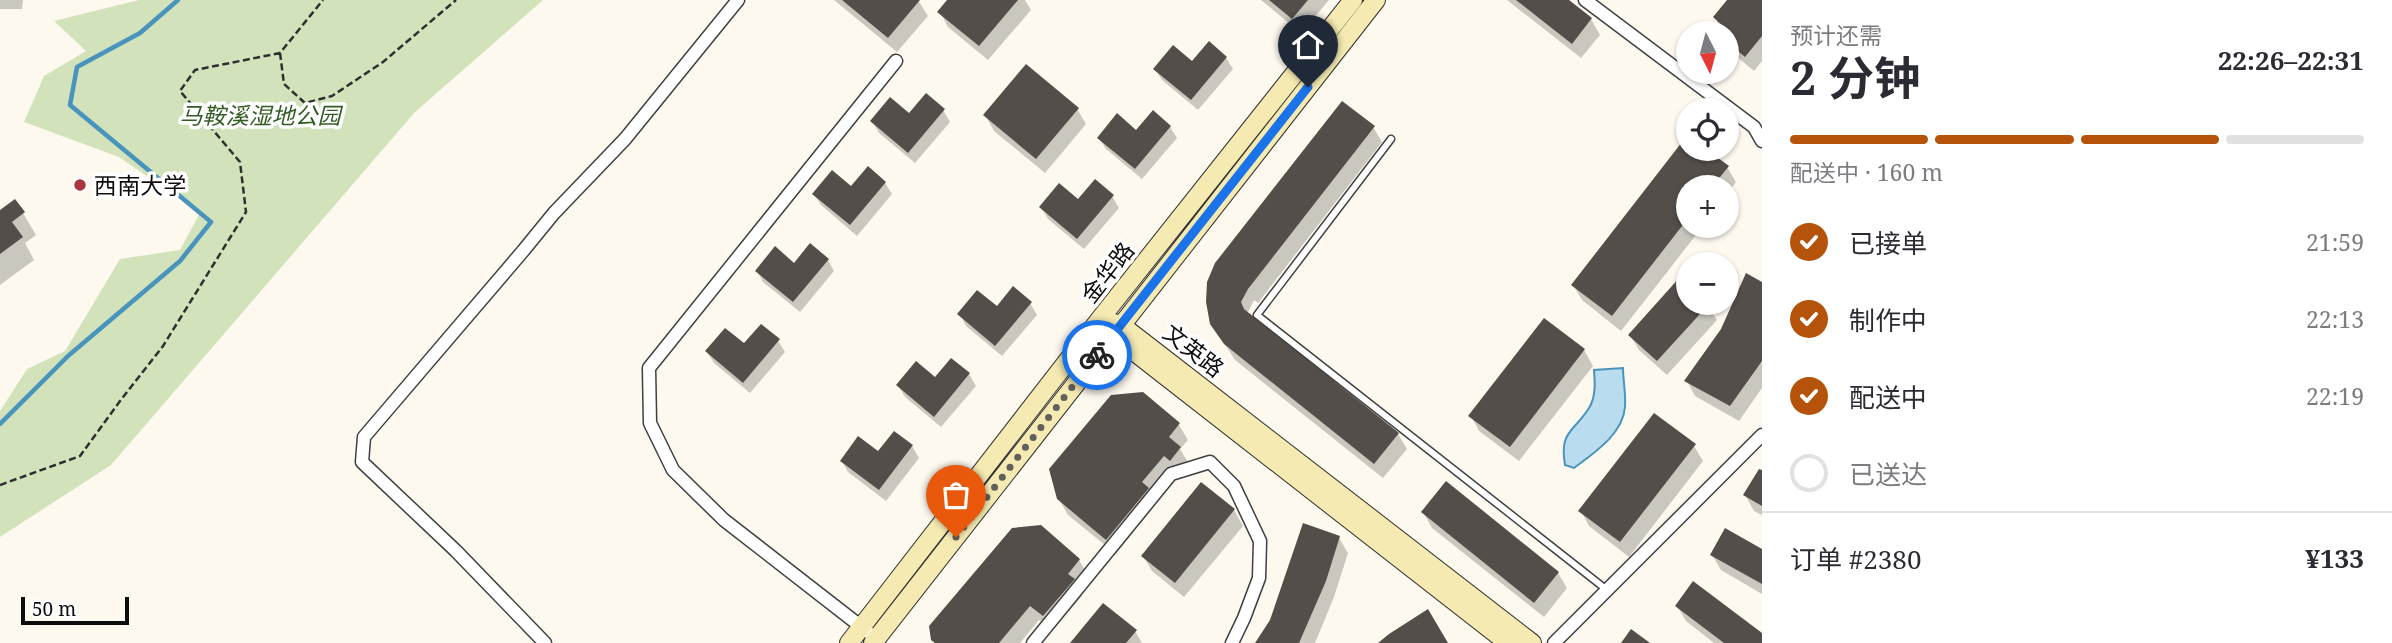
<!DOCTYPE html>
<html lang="zh">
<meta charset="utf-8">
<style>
body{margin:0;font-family:"Noto Serif","Noto Sans SC",serif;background:#f7f7f7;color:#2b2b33;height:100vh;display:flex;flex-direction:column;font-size:26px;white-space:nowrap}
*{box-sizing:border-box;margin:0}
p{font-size:23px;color:#7c7c81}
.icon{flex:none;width:38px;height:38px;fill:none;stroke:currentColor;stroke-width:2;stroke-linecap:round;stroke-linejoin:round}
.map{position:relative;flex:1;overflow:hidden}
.panel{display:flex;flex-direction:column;background:#fff;width:630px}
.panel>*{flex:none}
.needle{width:46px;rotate:174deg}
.fabs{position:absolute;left:1676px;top:21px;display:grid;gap:14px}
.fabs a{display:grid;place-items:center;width:63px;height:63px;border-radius:50%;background:#fff;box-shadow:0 2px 5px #0004;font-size:35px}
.scale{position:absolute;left:21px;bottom:18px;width:108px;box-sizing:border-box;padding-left:7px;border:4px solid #0d0d0d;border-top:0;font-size:19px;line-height:24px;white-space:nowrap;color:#0d0d0d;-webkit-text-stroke:5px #fff;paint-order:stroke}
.pin{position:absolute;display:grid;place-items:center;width:60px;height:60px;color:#fff;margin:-72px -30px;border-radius:50% 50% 50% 0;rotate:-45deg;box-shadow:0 0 7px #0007}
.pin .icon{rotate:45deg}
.courier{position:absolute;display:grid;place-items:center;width:70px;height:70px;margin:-35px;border:5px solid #1a73e8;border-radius:50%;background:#fff;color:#222;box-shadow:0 2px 9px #0007}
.summary em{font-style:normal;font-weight:700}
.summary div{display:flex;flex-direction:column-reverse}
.summary{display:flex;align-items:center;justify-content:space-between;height:119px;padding:0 28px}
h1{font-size:46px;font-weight:700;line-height:52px}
.bar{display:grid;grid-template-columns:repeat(4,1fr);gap:10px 7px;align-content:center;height:84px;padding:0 28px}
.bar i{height:9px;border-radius:5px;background:#e1e1e2}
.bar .selected{background:#b45309}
.bar p{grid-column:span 4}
.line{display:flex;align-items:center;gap:18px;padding:0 28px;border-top:2px solid #e1e1e2}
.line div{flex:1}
ol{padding:0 28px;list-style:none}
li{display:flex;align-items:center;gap:21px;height:77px}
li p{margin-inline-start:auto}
li .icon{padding:7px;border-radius:50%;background:#b45309;color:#fff;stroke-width:4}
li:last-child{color:#7c7c81}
li i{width:38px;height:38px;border:4px solid #e1e1e2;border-radius:50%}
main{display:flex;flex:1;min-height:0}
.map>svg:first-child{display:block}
.green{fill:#d2e3bc}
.water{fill:#b9ddee;stroke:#4994bc;stroke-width:2}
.shadow{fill:#0003}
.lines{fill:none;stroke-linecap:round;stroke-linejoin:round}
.stream{stroke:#4994bc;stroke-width:4.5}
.building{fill:#544e4a}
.lane-casing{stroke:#404040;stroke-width:9}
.street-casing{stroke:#404040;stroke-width:15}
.secondary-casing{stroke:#2f2f2f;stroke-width:20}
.path{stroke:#2f2f2f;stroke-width:2.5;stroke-dasharray:7 3.5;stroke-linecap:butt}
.lane{stroke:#fff;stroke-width:6}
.street{stroke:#fff;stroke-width:12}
.secondary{stroke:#f5eab2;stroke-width:18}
.done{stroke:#61605c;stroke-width:7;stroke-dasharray:0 12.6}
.route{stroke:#1a73e8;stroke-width:9}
.poi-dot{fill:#ab3641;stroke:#fff;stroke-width:2.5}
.labels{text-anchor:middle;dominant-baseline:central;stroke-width:7;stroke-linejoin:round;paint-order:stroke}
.park-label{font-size:23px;font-style:italic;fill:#335c25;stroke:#fff}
.poi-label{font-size:23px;fill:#0d0d0d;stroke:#fff;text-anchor:start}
.street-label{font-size:23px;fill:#0d0d0d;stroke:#fff}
</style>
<main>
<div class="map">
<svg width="1762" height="643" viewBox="0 0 1762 643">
<rect width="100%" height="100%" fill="#fdf9ef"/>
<path class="green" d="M139 0H543L415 112 111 465 0 537V411L27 369 65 351 120 259 180 250 200 213 119 157 24 122 44 76 86 51 54 21Z"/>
<path class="water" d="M1623 368C1623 380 1626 394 1625 407 1623 434 1594 453 1574 468L1565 465C1559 431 1574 432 1589 408 1596 397 1595 382 1594 370Z"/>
<path class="shadow" d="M0 0H23L22 9H0Z
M834 0H918L928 16 897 52Z
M949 0H1025L1031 10 988 60 948 27 940 12Z
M1261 0H1329L1301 33Z
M1507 0H1566L1591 19 1600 35 1581 58Z
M1729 0H1762V61L1754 71 1730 51 1727 46V33H1724L1715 18Z
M1226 58 1233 69 1198 110 1162 80 1155 69Z
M1077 109 1086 124 1045 173 994 131 985 115Z
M943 110 950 122 915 163 879 133 872 121Z
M1170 127 1177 138 1142 179 1106 149 1099 138Z
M1373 127 1382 142 1258 303 1254 300 1247 314 1398 434 1407 449 1383 478 1235 360 1212 324Z
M1689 149H1703L1727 167 1736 182 1727 194V187H1689V226H1703L1621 331 1582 300 1573 285Z
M885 183 892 194 857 236 821 205 814 194Z
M1112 196 1119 208 1084 249 1048 219 1041 207Z
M0 212 23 213 36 235 25 243 34 260 0 285Z
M828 260 834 271 800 312 763 282 757 271Z
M1762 284V388L1739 421 1695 396 1687 381Z
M1030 303 1037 315 1002 356 966 326 960 314Z
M1689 303H1706L1717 320 1667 375 1639 350 1630 335Z
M1545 320 1584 350 1593 366 1519 461 1479 431 1471 416Z
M778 341 785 352 750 393 714 363 707 352Z
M969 374 976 386 941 427 905 397 898 385Z
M1143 394 1179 425 1188 440 1180 449 1189 464 1152 497 1156 504 1116 554 1068 515 1059 499Z
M912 446 919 458 886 501 848 472 842 461Z
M1694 446 1703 461 1629 557 1589 526 1581 511Z
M1762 472V515L1754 511 1745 495Z
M1234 510 1243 526 1184 597 1152 571 1143 556Z
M1423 512 1558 573 1567 588 1544 617 1432 528Z
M1339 538 1348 553 1334 597 1315 643H1257Z
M1762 551V594L1721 570 1712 555Z
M1079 560 1088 575 1078 587 1082 596 1053 630 1039 620 1020 643H935L932 639Z
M1677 606 1762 636V643H1714L1686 621Z
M1135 631 1142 643H1072Z"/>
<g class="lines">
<path class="stream" d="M0 424 68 356 180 261 211 222 70 105 77 67 140 33 178 0"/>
</g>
<path class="building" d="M842 0H920L888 38Z
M947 0H1018L979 46 937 12Z
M1269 0H1308L1292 19Z
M1516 0H1569L1592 18 1572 44Z
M1727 0H1762V36L1745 57 1727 42V33H1721L1725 28 1713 17Z
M1209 41 1227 57 1191 100 1153 69 1173 45 1192 61Z
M1026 64 1079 108 1036 159 983 115Z
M926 93 945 109 908 153 870 121 890 97 909 113Z
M1342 101 1375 126 1248 289 1241 302 1244 309 1399 433 1374 464 1224 344 1210 324 1206 302 1207 282 1215 263Z
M1153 110 1171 126 1135 169 1097 138 1117 113 1136 130Z
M1689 133V149H1706L1729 166 1712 187H1689V217L1612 316 1571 285Z
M868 166 886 182 850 225 812 194 832 170 851 186Z
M1095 179 1114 195 1077 239 1039 207 1059 183 1078 199Z
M15 199 25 212 12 222 23 237 0 254V210Z
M810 243 829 259 793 302 755 271 775 246 794 263Z
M1746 273 1762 282V361L1730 406 1684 381 1721 329Z
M1680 277 1689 285V303H1710L1657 361 1628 335Z
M1013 286 1032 302 995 346 957 314 977 290 997 306Z
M1544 318 1585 349 1510 447 1468 416Z
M761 324 780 339 743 383 705 351 725 328 744 343Z
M951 358 970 373 934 417 896 385 916 361 935 377Z
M1143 392 1180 423 1169 437 1181 447 1170 461 1164 456 1142 482 1149 488 1106 540 1057 499 1049 469 1111 395Z
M1654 413 1696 444 1620 542 1578 511Z
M894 431 913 445 879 490 840 461 858 436 878 451Z
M1759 469 1762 470V506L1743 495Z
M1446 481 1559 572 1534 603 1421 512Z
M1201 482 1235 509 1175 583 1141 556Z
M1303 523 1340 536 1326 581 1299 643H1255L1270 620Z
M1041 525 1080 559 1068 574 1075 579 1043 616 1030 606 999 643H935L931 640 929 626 1012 528Z
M1725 528 1762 549V584L1710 555Z
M1693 581 1762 633V643H1724L1675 606Z
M1103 603 1137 630 1126 643H1070Z
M1428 609 1448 643H1378L1389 634Z
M1631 629 1650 643H1621Z"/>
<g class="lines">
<defs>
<path id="lane" d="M1391 139 1257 315 1607 590"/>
<path id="street" d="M1585 0 1754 127 1762 141
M868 632 724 520 673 470 650 423 649 368 896 61
M545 643 456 551 362 462 364 437 523 251 554 213 625 139 738 0
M1033 643 1171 474 1210 462 1234 486 1260 541 1259 578 1244 618 1232 643
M1554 643 1762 435"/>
<path id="secondary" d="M1110 322 1121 325 1532 643
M1107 327 1113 335 1508 643
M849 643 1100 319 1353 0
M873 643 1376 0"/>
</defs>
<use href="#lane" class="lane-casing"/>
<use href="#street" class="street-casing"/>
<use href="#secondary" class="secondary-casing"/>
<path class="path" d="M280 53 284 84 305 103 332 96 383 62 456 0
M0 485 80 456 120 401 163 346 246 212 240 162 180 91 195 70 280 53 323 0"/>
<use href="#lane" class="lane"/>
<use href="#street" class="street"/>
<use href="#secondary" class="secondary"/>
</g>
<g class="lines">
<path class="done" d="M956 537 1097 355"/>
<path class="route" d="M1097 355 1308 87"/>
</g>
<circle class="poi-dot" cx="80" cy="185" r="7"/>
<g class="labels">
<g class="park-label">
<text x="260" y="115">马鞍溪湿地公园</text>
</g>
<g class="poi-label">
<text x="94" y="185">西南大学</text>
</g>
<g class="street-label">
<text transform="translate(1107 272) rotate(-52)">金华路</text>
<text transform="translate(1194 350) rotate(38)">文英路</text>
</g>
</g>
</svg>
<div class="fabs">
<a><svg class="needle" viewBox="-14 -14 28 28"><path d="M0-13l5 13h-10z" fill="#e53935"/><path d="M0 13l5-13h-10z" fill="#7c7c81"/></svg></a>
<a><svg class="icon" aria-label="locate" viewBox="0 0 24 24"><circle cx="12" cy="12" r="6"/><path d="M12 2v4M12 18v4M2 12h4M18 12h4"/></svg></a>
<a>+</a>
<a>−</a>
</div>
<div class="scale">50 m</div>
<div class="pin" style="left:956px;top:537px;background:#ea580c"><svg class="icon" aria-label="bag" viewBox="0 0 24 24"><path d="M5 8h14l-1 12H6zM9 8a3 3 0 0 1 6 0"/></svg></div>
<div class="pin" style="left:1308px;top:87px;background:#1f2937"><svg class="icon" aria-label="home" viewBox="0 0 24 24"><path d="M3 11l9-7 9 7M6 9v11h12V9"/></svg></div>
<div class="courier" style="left:1097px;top:355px"><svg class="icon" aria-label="bike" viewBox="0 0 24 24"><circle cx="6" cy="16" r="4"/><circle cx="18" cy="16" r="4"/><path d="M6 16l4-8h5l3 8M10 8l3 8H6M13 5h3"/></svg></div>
</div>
<section class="panel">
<div class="summary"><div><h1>2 分钟</h1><p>预计还需</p></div><em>22:26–22:31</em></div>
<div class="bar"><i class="selected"></i><i class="selected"></i><i class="selected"></i><i></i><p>配送中 · 160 m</p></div>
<ol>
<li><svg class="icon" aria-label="check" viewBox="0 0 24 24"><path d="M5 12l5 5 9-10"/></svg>已接单<p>21:59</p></li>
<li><svg class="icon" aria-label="check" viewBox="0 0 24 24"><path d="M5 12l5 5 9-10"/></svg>制作中<p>22:13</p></li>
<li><svg class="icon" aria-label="check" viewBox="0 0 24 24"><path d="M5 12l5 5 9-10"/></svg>配送中<p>22:19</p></li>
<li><i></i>已送达</li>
</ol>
<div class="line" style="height:91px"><div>订单 #2380</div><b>¥133</b></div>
</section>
</main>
